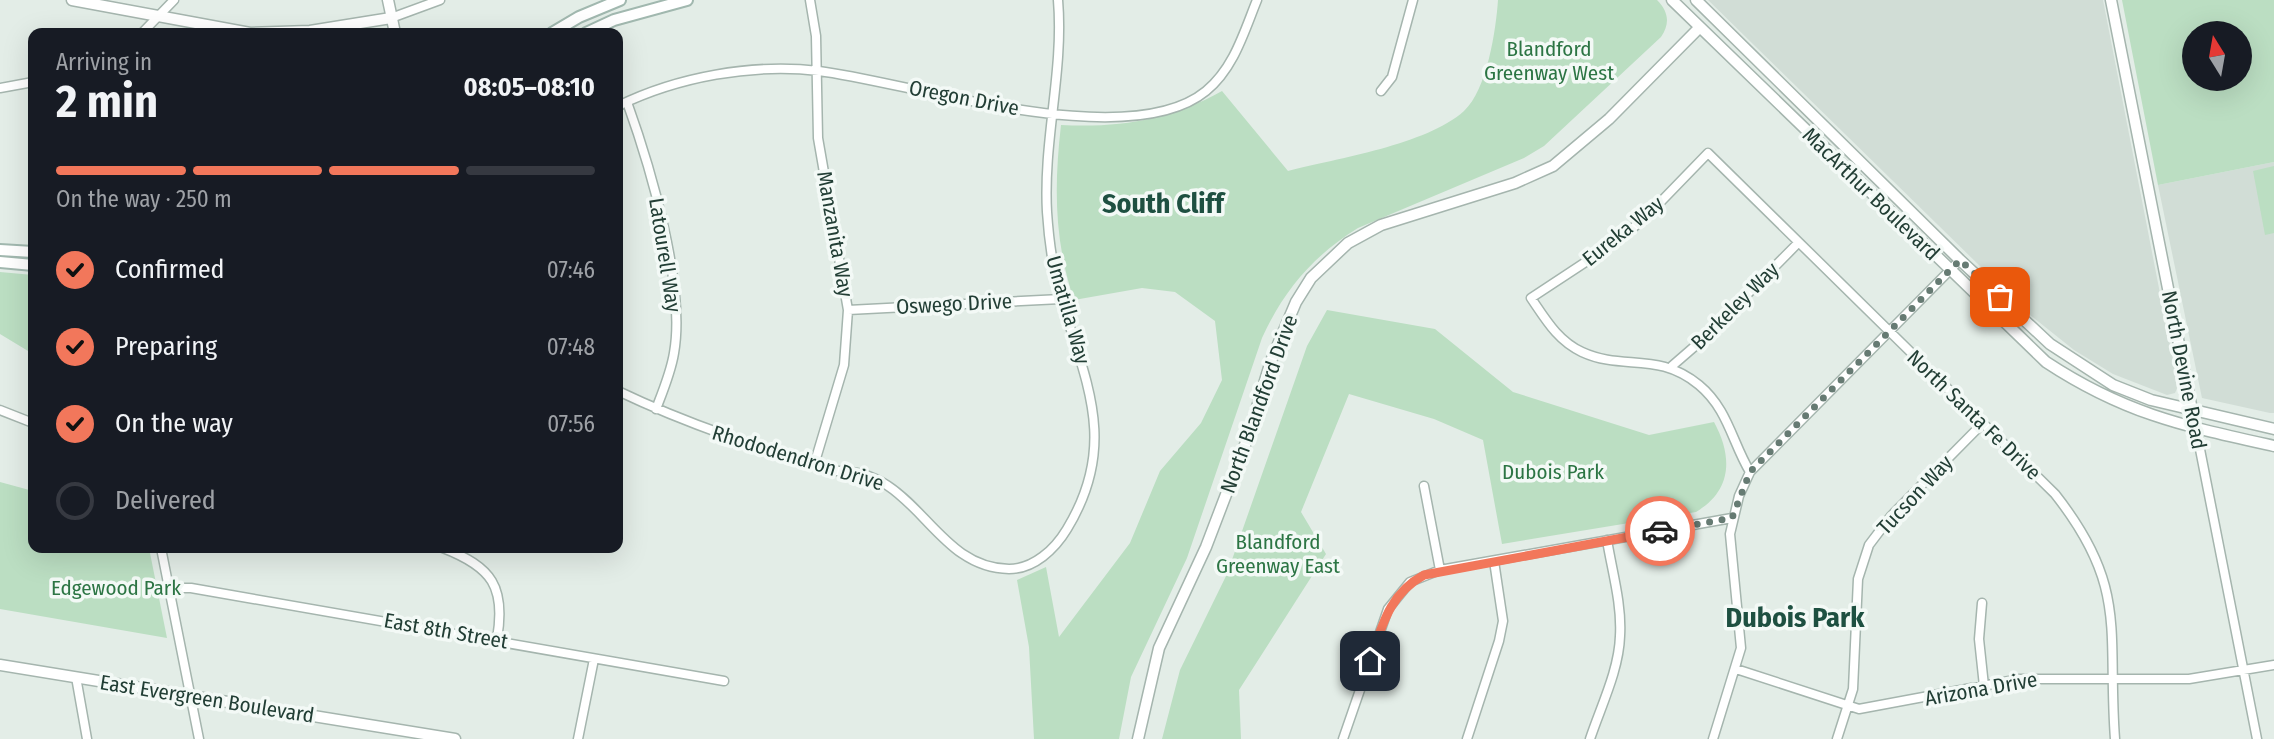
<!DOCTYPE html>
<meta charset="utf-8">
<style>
body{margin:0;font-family:"Fira Sans Condensed",sans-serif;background:#242831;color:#f1f3f6;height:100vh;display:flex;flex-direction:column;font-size:26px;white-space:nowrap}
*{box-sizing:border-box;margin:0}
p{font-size:23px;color:#9ea1a6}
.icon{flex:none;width:38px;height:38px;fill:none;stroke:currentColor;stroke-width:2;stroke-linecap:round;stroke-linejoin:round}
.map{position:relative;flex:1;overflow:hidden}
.sheet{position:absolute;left:28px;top:28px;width:595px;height:525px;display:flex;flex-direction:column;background:#171b24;border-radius:14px;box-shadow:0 7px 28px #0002}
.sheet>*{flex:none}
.needle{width:46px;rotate:349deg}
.buttons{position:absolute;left:2182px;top:21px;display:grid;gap:14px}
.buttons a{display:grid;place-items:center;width:70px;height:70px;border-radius:50%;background:#171b24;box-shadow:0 7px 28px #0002;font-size:35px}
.pin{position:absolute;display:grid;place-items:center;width:60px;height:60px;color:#fff;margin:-30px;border-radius:14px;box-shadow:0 4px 10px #0006}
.courier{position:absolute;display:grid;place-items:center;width:70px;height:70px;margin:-35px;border:5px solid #f2775b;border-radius:50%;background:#fff;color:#222;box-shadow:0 2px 9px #0007}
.head em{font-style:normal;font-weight:700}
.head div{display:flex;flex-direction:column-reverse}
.head{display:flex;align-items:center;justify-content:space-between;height:119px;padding:0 28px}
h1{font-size:46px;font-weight:700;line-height:52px}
.bar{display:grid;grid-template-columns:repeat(4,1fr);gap:10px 7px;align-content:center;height:84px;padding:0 28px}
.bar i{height:9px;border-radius:5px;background:#363941}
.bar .selected{background:#f2775b}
.bar p{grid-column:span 4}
ol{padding:0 28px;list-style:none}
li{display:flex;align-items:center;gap:21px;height:77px}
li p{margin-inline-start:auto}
li .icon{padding:7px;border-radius:50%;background:#f2775b;color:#111;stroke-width:4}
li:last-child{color:#9ea1a6}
li i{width:38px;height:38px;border:4px solid #363941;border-radius:50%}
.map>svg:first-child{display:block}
.built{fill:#d1ddd6}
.green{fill:#bbdec2;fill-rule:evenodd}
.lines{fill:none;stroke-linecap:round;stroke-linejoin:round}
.minor-casing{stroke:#a5b5ae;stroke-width:11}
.tertiary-casing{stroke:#a5b5ae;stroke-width:13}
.secondary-casing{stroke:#a1b8af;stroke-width:14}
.minor{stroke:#fff;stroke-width:8}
.tertiary{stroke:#fff;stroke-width:10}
.secondary{stroke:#fff;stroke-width:10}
.done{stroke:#667b73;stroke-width:7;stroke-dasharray:0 12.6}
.route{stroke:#f2775b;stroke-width:9}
.labels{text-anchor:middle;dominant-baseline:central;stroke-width:7;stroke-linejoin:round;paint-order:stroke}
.park-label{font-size:21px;fill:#2c7544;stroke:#f3f9f6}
.street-label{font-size:21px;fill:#223e35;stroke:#f3f9f6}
.district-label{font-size:28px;font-weight:bold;fill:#1e5041;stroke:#f3f9f6}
</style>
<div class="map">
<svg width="2274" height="739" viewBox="0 0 2274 739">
<rect width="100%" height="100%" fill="#e3ede7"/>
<path class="built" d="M1708 0H2103L2178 386 2175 393 2167 395 2113 374 2074 350 2030 315Z
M2274 162V413H2270L2202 398 2158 185Z"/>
<path class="green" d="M1498 0H1657C1669 12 1670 24 1661 37L1544 146 1524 158 1358 228C1313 256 1284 290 1262 338L1187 558 1131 677 1119 739H1034L1029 647 1017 580 1046 567 1059 637 1130 543 1160 471 1201 423 1222 380 1215 321 1175 292 1142 288 1074 300C1054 241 1054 186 1061 125 1119 128 1171 120 1222 91L1288 171C1338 158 1426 145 1464 111 1487 90 1496 30 1498 0Z
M2122 0H2274V162L2158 185ZM2194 33H2240V79H2194Z
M2274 166V233L2265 235 2253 171Z
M0 272 33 275V354L0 334Z
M1327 310 1435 329 1513 392 1649 435 1714 422C1733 457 1732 491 1696 512L1502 544 1483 440 1434 419 1349 394 1301 512 1326 554 1239 690 1241 739H1162L1180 670 1227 574 1307 346Z
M0 482 33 491V548H149L167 638 0 609Z"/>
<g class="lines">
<defs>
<path id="minor" d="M810 0 816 36 818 138 848 310 844 365 814 465
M391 18 440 0
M142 33 174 0
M0 88 33 82
M1381 91 1392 77 1413 0
M627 102C650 166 686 286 674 353 671 372 663 391 656 409
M618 106C677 77 753 63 819 71 913 83 1128 155 1206 91 1234 68 1244 32 1257 0
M848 310 1061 299
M1672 366 1702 340 1797 244
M618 391C689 425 761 448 835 471 917 467 932 568 1009 569 1034 569 1055 549 1067 529 1118 445 1087 385 1062 301 1053 272 1049 242 1047 212 1043 140 1064 71 1058 0
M0 410 33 423
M2196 429 2257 739
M1750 472C1732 442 1728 409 1699 385 1658 351 1623 371 1582 352 1558 341 1546 320 1531 298L1613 244 1645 218 1708 153 2055 494C2129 588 2107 631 2115 739
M1424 486 1440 570
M161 548 199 739
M443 548C492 567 506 587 497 639
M168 588H191L724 681
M1982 603 1979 639 1984 686
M1736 669 1859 709 2020 679H2189L2274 665
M76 677 87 739
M578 739 594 659
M1343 739 1388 609 1410 582 1440 570 1732 518
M1467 739 1499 641 1503 621 1494 561
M1590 739C1601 706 1619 670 1620 636 1622 604 1612 571 1607 540
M1713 739 1741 648 1730 534 1739 496 1750 472 1960 260
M1837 739 1853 689 1858 579 1869 545 1891 516 1983 423"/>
<path id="tertiary" d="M72 0 250 33 310 31 391 18
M388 0 395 33
M1672 0 2046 362C2125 414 2184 426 2274 446
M1696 0 1960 260 2050 344 2113 385 2151 400 2274 429
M2111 0 2193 415
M0 665 455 739
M1138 739 1159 648 1206 547 1248 437 1271 361 1296 302 1311 278 1348 243 1381 225 1515 183 1553 166 1609 119 1700 27"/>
<path id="secondary" d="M552 33 579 17 620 0
M586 33 614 20 687 0
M0 250 33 252
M0 262 33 265"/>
</defs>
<use href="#minor" class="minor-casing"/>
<use href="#tertiary" class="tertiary-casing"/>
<use href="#secondary" class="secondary-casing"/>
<use href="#minor" class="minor"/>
<use href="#tertiary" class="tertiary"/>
<use href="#secondary" class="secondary"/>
</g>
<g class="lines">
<path class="done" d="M1660 531 1732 518 1750 472 1960 260 2000 297"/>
<path class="route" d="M1370 661C1382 626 1389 594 1424 575L1660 531"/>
</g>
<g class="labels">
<g class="park-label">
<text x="1549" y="49">Blandford<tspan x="1549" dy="24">Greenway West</tspan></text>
<text x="1553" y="472">Dubois Park</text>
<text x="1278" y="542">Blandford<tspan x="1278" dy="24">Greenway East</tspan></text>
<text x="116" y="588">Edgewood Park</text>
</g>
<g class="street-label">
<text transform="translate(964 98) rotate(11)">Oregon Drive</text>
<text transform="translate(1871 194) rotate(44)">MacArthur Boulevard</text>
<text transform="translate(1623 231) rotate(-39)">Eureka Way</text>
<text transform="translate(835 234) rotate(80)">Manzanita Way</text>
<text transform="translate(665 255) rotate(81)">Latourell Way</text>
<text transform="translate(954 304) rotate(-3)">Oswego Drive</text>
<text transform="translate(1735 306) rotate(-45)">Berkeley Way</text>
<text transform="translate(1068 310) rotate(74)">Umatilla Way</text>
<text transform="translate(2184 370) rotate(79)">North Devine Road</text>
<text transform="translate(1259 404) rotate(-70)">North Blandford Drive</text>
<text transform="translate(1974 415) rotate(44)">North Santa Fe Drive</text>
<text transform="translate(798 458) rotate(17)">Rhododendron Drive</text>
<text transform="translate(1915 495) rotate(-47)">Tucson Way</text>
<text transform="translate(446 631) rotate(10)">East 8th Street</text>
<text transform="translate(1981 689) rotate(-10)">Arizona Drive</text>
<text transform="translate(207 699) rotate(9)">East Evergreen Boulevard</text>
</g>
<g class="district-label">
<text x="1163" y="203">South Cliff</text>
<text x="1795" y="617">Dubois Park</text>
</g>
</g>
</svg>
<div class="buttons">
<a><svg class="needle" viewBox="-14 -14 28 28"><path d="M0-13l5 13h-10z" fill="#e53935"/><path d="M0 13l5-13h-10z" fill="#9ea1a6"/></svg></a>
</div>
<div class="pin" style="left:2000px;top:297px;background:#ea580c"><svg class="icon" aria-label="bag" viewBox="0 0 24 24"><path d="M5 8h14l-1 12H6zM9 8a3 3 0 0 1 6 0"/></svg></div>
<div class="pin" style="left:1370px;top:661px;background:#1f2937"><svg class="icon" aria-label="home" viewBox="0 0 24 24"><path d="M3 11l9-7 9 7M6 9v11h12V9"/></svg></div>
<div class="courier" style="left:1660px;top:531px"><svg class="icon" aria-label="car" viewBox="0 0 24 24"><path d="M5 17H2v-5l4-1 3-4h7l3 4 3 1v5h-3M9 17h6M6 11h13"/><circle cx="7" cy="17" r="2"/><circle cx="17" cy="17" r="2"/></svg></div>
<section class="sheet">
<div class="head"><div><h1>2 min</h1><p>Arriving in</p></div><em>08:05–08:10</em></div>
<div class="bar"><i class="selected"></i><i class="selected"></i><i class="selected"></i><i></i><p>On the way · 250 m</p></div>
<ol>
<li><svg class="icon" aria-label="check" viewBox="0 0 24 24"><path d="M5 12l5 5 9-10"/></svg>Confirmed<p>07:46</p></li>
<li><svg class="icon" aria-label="check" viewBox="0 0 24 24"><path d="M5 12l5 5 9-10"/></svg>Preparing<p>07:48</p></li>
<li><svg class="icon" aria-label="check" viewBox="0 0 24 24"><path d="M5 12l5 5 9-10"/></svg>On the way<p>07:56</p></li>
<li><i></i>Delivered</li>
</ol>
</section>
</div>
